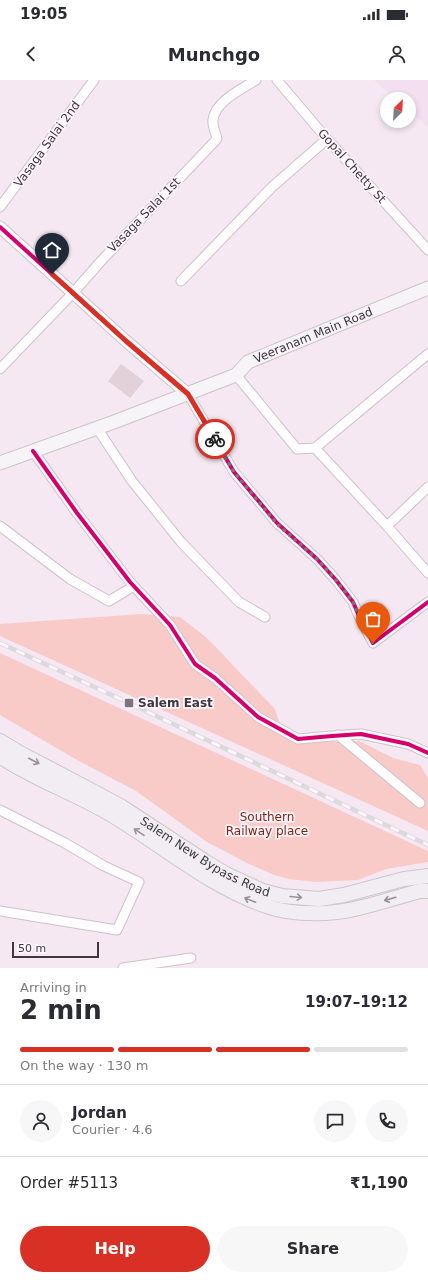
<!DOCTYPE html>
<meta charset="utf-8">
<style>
body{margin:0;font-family:"DejaVu Sans",sans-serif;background:#f7f7f7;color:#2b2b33;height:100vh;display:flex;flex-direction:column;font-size:15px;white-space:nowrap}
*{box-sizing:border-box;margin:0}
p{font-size:13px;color:#7c7c81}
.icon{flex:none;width:22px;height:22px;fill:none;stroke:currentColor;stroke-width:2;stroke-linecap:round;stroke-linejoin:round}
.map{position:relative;height:888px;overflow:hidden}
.drawer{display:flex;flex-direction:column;background:#fff;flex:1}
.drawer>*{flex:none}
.needle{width:26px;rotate:24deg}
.fabs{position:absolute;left:380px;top:12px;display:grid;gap:8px}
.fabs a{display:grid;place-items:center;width:36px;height:36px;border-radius:50%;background:#fff;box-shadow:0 2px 6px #0003;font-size:20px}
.scale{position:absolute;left:12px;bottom:10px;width:87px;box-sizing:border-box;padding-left:4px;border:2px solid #3f363e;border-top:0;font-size:11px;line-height:14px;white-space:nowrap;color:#3f363e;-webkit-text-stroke:3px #fef5fd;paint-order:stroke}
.pin{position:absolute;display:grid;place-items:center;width:34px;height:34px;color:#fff;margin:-41px -17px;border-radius:50% 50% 50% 0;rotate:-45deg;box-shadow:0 0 4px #0007}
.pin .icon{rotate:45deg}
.courier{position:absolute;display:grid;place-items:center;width:40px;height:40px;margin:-20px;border:3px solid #d93025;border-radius:50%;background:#fff;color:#222;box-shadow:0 1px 5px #0007}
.headline em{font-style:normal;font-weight:600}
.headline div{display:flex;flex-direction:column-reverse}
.headline{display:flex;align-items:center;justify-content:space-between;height:68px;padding:0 20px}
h1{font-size:26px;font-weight:600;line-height:30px}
.bar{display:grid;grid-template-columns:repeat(4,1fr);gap:6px 4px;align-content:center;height:48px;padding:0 20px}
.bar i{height:5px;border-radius:3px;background:#e1e1e2}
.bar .selected{background:#d93025}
.bar p{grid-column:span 4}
.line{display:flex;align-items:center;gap:10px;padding:0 20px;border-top:1px solid #e1e1e2}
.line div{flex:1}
.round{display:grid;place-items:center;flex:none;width:42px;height:42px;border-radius:21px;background:#f7f7f7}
.action{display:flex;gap:8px;margin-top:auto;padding:8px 20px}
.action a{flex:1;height:46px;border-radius:24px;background:#d93025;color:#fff;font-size:16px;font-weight:600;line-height:46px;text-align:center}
.action a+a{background:#f7f7f7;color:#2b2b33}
.status{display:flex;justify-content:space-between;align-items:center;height:28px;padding:0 20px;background:#fff;direction:ltr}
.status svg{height:11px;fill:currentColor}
header{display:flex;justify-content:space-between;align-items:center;height:52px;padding:0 20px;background:#fff;font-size:18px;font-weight:600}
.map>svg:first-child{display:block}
.built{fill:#f4dff1}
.green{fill:#f8cbc8}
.building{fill:#e2d1d8}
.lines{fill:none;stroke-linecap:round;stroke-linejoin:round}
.minor-casing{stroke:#ccc3ca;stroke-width:11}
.tertiary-casing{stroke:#ccc3ca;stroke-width:13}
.secondary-casing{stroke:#ccc3ca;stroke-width:15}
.primary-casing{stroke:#cdc7cc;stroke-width:16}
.minor{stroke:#fefcfd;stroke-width:9}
.tertiary{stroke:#fefcfd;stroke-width:11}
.secondary{stroke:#f7f4f8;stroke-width:13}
.primary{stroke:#f1edf3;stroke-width:14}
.rail-casing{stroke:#dcd8db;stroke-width:4.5}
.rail{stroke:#fef5fd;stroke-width:3;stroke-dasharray:9;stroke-linecap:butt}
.cycleway-casing{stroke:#fef5fd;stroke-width:6}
.cycleway{stroke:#d6006c;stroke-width:4}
.oneway{stroke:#989298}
.done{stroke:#7f747d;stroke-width:4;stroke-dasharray:0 7.2}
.route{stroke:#d93025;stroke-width:5}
.poi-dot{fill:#7f747d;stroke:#fef5fd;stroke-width:1.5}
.labels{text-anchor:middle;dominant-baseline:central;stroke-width:3.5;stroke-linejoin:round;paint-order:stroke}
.street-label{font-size:12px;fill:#3f363e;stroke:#fef5fd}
.poi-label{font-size:12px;font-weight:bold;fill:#3f363e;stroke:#fef5fd;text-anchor:start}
.park-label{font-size:12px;fill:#871c0a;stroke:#fef5fd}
</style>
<div class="status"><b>19:05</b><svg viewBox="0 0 49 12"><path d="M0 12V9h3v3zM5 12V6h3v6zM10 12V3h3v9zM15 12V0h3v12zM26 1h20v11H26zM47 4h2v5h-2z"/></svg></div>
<header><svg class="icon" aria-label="back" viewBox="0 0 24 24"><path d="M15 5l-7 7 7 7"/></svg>Munchgo<svg class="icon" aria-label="person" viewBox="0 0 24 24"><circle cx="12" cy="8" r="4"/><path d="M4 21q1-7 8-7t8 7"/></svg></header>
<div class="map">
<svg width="428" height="888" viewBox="0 0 428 888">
<rect width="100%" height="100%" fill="#f5e8f2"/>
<path class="built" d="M374 0H428V47L409 31V19H395Z"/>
<path class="green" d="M141 534 180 537 207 558 275 629 284 657 328 662 359 661 393 678 420 685 428 698V751L0 556V544Z
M0 573 288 706 428 771V782L386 789 358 800 316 802 289 799 274 795 247 783 207 762 136 711 77 680 0 635Z"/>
<path class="building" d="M121 284 144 301 130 318 108 301Z"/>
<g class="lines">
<defs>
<path id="minor" d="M277 0 327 59 428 170
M0 127 94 0
M181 201 272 107 327 59
M0 289 73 213 102 180 217 59C216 53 212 46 213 40 215 21 242 9 256 0
M236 295 297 369 315 368 428 274
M188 314 234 392 277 443 317 479 336 500 353 522 359 536 373 563 428 522
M97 348 132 401 181 462 239 522 265 537
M315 368 387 446 428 407
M33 371 77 433 130 502 170 545 195 584 215 598 258 637 298 659 332 656 361 654 408 664 428 673
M0 446 70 499 109 521 134 506
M387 446 428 493
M338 655 420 723
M0 730 65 763 104 786 139 802 117 850 0 831
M123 888 191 878"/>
<path id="tertiary" d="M0 147 126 261 188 314"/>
<g id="secondary">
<path id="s1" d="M0 383 114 342 236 295 248 282 428 208"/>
</g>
<g id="primary">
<path id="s2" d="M0 661 20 673 98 714 122 727 206 782 226 794 263 811 282 816 319 819 344 815 404 799 428 796"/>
<path d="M0 676C33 699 75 713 110 734 162 765 209 806 266 826 285 833 306 834 326 833 358 831 389 819 420 811H428"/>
</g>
</defs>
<use href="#minor" class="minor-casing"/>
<use href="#tertiary" class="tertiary-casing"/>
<use href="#secondary" class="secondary-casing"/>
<use href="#primary" class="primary-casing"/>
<use href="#minor" class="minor"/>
<use href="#tertiary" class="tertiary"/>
<use href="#secondary" class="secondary"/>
<use href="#primary" class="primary"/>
<defs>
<path id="rail" d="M0 563 131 624 428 765"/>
</defs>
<use href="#rail" class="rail-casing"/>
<use href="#rail" class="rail"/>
<defs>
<path id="cycleway" d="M0 147 126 261 188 314 234 392 277 443 317 479 336 500 353 522 359 536 373 563 428 522
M33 371 77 433 130 502 170 545 195 584 215 598 258 637 298 659 332 656 361 654 408 664 428 673"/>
</defs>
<use href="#cycleway" class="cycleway-casing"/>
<use href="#cycleway" class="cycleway"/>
</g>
<defs><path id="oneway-shaft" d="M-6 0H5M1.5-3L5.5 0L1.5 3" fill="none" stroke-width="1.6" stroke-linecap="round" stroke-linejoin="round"/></defs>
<g class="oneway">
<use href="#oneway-shaft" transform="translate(34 681) rotate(27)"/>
<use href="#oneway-shaft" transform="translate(139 752) rotate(-146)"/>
<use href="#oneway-shaft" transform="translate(296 817) rotate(5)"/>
<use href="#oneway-shaft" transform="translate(390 819) rotate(164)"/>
<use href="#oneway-shaft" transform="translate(250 820) rotate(-158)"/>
</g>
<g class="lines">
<path class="done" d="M215 359 234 392 277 444 317 479 336 500 353 522 359 536 373 563"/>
<path class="route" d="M52 194 126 261 188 314 215 359"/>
</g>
<rect class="poi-dot" x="124" y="618" width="10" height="10" rx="2"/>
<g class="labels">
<g class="street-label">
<text transform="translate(47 64) rotate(-54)">Vasaga Salai 2nd</text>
<text transform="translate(352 86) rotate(48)">Gopal Chetty St</text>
<text transform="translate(144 135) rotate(-46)">Vasaga Salai 1st</text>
<text stroke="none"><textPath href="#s1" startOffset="340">Veeranam Main Road</textPath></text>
<text stroke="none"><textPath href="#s2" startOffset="236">Salem New Bypass Road</textPath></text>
</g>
<g class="poi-label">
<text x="138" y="623">Salem East</text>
</g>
<g class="park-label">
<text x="267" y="737">Southern<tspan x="267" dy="14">Railway place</tspan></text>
</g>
</g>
</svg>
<div class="fabs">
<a><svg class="needle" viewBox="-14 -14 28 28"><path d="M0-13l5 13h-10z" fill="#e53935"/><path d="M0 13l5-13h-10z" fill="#7c7c81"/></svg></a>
</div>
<div class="scale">50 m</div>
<div class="pin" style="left:373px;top:563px;background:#ea580c"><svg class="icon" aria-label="bag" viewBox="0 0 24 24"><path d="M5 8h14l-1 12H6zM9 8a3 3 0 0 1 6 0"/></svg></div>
<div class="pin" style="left:52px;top:194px;background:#1f2937"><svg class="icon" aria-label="home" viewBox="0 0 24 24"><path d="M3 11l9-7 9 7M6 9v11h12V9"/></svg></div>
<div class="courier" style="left:215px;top:359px"><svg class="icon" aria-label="bike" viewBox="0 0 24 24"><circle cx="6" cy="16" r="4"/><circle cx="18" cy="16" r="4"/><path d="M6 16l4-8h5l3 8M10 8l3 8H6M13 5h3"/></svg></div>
</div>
<section class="drawer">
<div class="headline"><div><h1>2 min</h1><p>Arriving in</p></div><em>19:07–19:12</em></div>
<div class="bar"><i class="selected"></i><i class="selected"></i><i class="selected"></i><i></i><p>On the way · 130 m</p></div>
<div class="line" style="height:72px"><a class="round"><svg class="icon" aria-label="person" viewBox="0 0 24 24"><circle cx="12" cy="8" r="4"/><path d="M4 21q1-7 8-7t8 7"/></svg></a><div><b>Jordan</b><p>Courier · 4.6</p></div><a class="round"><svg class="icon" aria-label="chat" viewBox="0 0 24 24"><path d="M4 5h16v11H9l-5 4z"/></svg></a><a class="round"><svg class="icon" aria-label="phone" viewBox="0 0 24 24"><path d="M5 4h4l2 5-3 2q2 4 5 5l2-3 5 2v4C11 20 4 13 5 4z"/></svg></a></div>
<div class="line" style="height:52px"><div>Order #5113</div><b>₹1,190</b></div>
<div class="action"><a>Help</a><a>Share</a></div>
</section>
